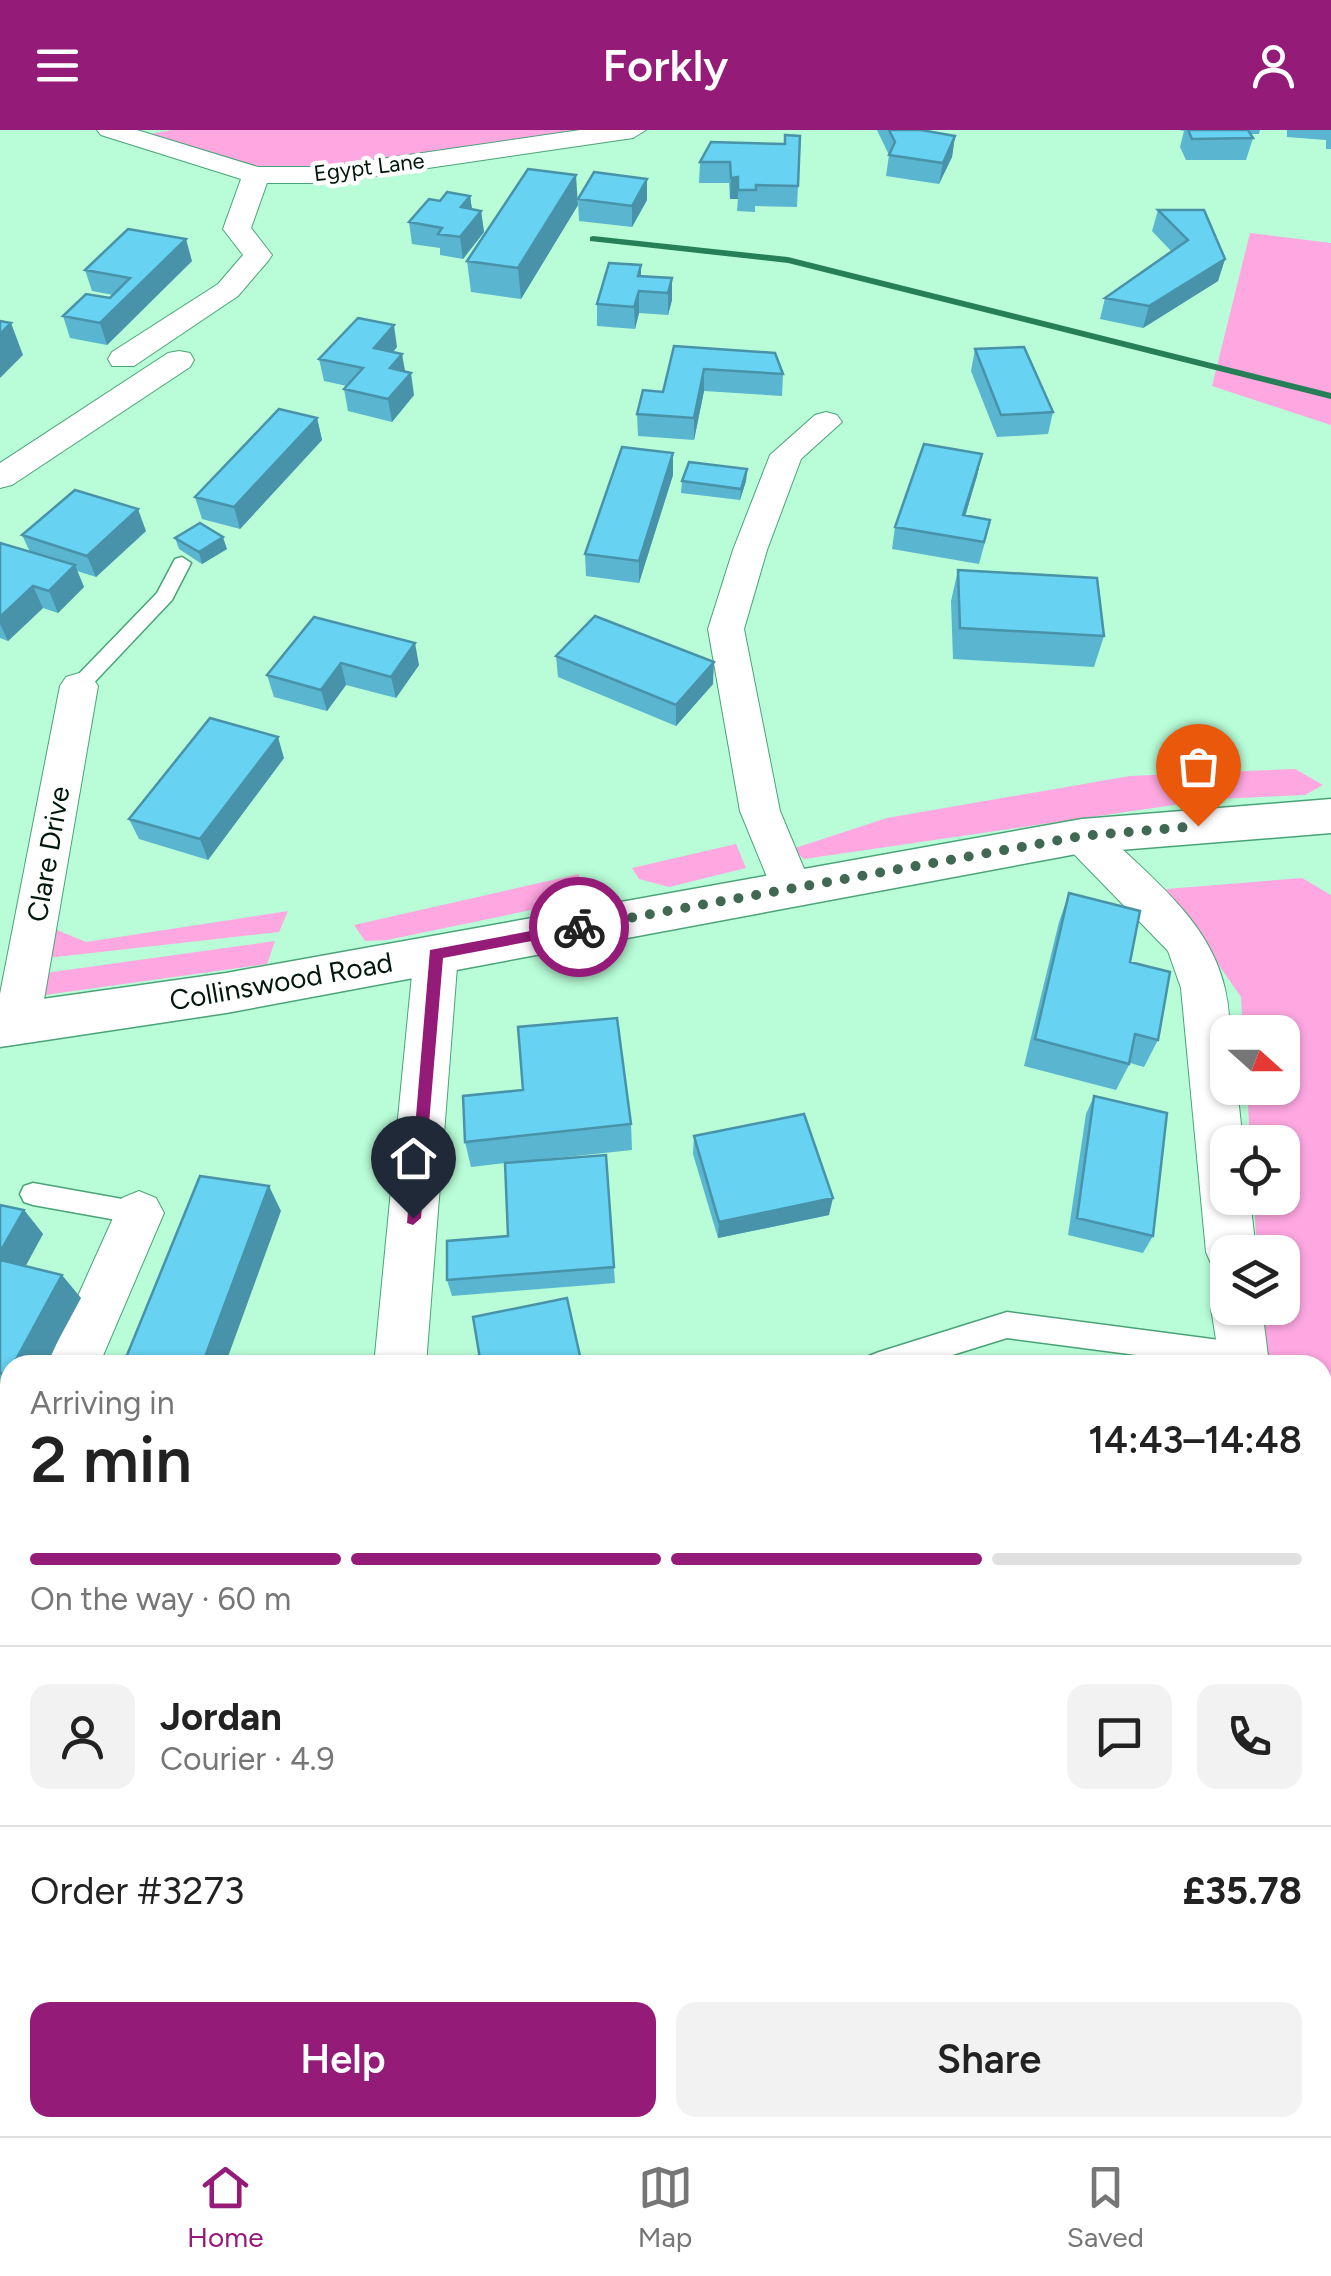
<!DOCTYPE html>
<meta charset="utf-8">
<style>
body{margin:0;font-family:Figtree,sans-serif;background:#f2f2f2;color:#222;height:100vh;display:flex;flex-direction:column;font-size:38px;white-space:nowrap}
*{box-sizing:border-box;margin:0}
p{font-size:32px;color:#767676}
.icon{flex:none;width:55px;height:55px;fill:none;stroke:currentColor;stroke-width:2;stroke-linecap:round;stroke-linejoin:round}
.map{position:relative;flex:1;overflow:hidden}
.sheet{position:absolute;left:0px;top:1225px;width:1332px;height:782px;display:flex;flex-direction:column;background:#fff;border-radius:30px 30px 0 0;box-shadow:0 2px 8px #0004}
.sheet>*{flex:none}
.needle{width:65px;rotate:111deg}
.controls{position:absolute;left:1210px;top:885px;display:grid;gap:20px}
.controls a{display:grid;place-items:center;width:90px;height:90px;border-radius:20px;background:#fff;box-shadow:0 2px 8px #0004;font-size:50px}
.pin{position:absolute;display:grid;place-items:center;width:85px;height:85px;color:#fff;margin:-102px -42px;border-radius:50% 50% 50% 0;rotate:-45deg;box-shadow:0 0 10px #0007}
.pin .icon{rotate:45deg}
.courier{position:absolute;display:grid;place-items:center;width:100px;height:100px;margin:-50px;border:8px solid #941b77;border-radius:50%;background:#fff;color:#222;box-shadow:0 2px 12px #0007}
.headline em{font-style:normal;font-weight:600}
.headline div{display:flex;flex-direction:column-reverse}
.headline{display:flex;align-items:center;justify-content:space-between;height:170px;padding:0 30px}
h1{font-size:65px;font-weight:600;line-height:75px}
.bar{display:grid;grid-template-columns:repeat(4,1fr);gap:15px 10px;align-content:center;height:120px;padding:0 30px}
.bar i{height:12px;border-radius:8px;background:#e0e0e0}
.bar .selected{background:#941b77}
.bar p{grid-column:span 4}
.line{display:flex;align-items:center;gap:25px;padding:0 30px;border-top:2px solid #e0e0e0}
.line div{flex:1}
.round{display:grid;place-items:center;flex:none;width:105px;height:105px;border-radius:20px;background:#f2f2f2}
.action{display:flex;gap:20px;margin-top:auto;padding:20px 30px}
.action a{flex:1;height:115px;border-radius:20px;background:#941b77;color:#fff;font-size:40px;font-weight:600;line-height:115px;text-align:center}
.action a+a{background:#f2f2f2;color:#222}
header{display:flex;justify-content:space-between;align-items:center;height:130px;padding:0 30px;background:#941b77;color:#fff;font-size:45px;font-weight:600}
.tabs{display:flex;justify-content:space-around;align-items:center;height:140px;border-top:2px solid #e0e0e0;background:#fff;font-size:28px;color:#767676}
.tabs a{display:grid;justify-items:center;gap:5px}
.tabs .selected{color:#941b77}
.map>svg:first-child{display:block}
.green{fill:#fea7e1}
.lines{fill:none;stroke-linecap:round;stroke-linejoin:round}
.stream{fill:#277f58;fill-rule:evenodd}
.service-casing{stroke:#4aa378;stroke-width:3}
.minor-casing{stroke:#4aa378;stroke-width:2}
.primary-casing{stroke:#4aa378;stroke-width:3}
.service{fill:#fff;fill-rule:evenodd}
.minor{fill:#fff;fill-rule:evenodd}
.primary{fill:#fff;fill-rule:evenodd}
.wall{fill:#59b5d0}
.shaded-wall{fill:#4893a9}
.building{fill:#67d2f2;stroke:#4893a9;stroke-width:2.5}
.route{fill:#941b77}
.done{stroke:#406853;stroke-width:10;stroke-dasharray:0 18}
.labels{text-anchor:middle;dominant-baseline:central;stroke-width:9;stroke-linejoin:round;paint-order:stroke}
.far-street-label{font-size:22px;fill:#00180c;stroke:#fff}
.street-label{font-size:28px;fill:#00180c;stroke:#fff}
</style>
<header><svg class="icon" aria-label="menu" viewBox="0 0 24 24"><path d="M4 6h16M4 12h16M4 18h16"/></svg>Forkly<svg class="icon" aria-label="person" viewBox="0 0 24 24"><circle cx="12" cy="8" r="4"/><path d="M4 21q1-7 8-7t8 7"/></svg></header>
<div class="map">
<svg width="1331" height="2006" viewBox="0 0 1331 2006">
<rect width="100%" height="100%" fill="#b8fdd7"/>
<path class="green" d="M172 0H606L317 42 263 41 139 6Z
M1250 103 1331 113V295L1212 256Z
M1295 639 1323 655 1305 665 1215 669 804 729 792 719 887 688 1130 646Z
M736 714 746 738 669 757 639 749 632 738Z
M579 744V770L387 810 365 811 354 795Z
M1302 748 1331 765V1352L1323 1344 1322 1235H1264L1260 1178H1282V1122H1257L1254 1068H1282V1012H1250L1247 958H1282V902H1243L1241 867 1166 759Z
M288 781 279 802 47 828 52 798 86 812Z
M275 811 267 834 45 865 38 844Z"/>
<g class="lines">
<path class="stream" d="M593 106 788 127 1331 263V269L788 133 590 111V107Z"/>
<defs>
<path id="service" d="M182 427 191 433 172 470 86 561H72V551L157 463 175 429Z
M33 1053 139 1072 148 1075 152 1083 148 1091 139 1094 33 1075 24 1072 20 1064 24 1056Z
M1007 1182 1242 1213 1252 1217 1256 1226 1252 1235H1213L1007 1208 920 1235H865L869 1226 879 1222Z"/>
<path id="minor" d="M97 0H137L258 37H326L580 0H646L633 8 326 53H267L251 98 272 125 268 131 238 166 134 236H112L108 229 112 222 218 154 243 125 223 99 241 49 101 5Z
M179 221 190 223 194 230 190 237 12 355 0 358V333L168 223Z
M826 282 837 285 842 292 801 329 767 420 744 499 780 681 812 758 806 769 791 774 776 769 740 681 708 499 733 420 770 325 815 285Z
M79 543 92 547 98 556 40 893 33 906 17 911 0 904V864L60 556 66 547Z
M1082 691 1097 695C1145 743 1210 789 1225 859 1233 892 1228 922 1228 958H1237L1243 1012H1228V1068H1250L1256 1122H1228V1143L1213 1138 1206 1122 1181 858 1168 821 1067 717 1061 706 1067 695Z
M436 807 451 812 458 824 426 1235H374L414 824 421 812Z
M139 1061 156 1068 164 1083 99 1235H47L122 1068Z
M1228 1158V1178H1262L1268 1226 1264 1235H1220L1211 1178 1219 1161Z
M0 1289 10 1291V1343L0 1341Z"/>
<path id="primary" d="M1331 669V703L1082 723 226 883 0 917V875L226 843 1082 689Z"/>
</defs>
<use href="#service" class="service-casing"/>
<use href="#minor" class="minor-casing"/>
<use href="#primary" class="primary-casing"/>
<use href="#service" class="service"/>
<use href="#minor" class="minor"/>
<use href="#primary" class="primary"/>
</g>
<path class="wall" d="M877 0H921L955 6 952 27 939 54 886 46 889 25Z
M1179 0H1260L1259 4H1250L1253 8 1246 30H1186L1180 17 1184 1Z
M1287 0H1331V19H1326V10L1287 7Z
M711 12 798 56 797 77 755 76V82L737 81 738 69H730L729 53H699L700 32Z
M647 49V70L632 97 579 91 578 69Z
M470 66 472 79 481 81 484 102 463 129 440 125V118L412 114 409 92 440 71Z
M578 75 521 169 471 162 467 131Z
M1158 80 1225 129 1218 151 1143 198 1100 189 1105 168 1171 121 1152 101Z
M192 131 107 215 70 208 63 186 110 168 113 165 92 161 85 140Z
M641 146 672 148V170L668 185 639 183 635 199 597 196V174Z
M674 216 783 244 782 266 704 261 694 310 638 306 637 284 663 262Z
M397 217 393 222 405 242 414 265 392 292 348 281 344 259 347 256 324 251 319 229Z
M975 219 1053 282 1048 304 997 307 971 241Z
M317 288 322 310 240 399 202 389 195 367Z
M982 324 977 346 965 386 985 412 979 434 892 419 895 397Z
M747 339 746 351 740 370 681 363 682 351Z
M673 345 639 453 586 446 585 424Z
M146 401 96 447 77 441 84 457 58 483 43 478 8 511 0 508V413L30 422 22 405Z
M175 408 227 419 202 434 179 419Z
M958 440 1104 506 1094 537 953 529 951 471Z
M314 487 419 535 396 568 346 555 327 581 274 567 267 545Z
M556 526 713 554 676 596 558 547Z
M284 628 208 730 139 709 129 689Z
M1069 763 1130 832 1158 910 1144 937 1130 933 1116 960 1024 936 1059 792Z
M1094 966 1153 1106 1143 1123 1068 1105 1086 984Z
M631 994 632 1020 519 1032 606 1025 615 1153 452 1166 447 1150 508 1106 505 1033 471 1037 465 1012Z
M694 1006 829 1085 718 1108 693 1024Z
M0 1075 24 1080 43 1104 25 1136 81 1168 10 1235V1260L0 1258Z
M751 1998H764L778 2006H748Z"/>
<path class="shaded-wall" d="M955 6 952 27 939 54 943 33Z
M576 45 578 75 521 169 518 138Z
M738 47V69H730L731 48Z
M647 49V70L632 97V76Z
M470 66 473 87 461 77Z
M481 81 484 102 463 129 460 107Z
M186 109 192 131 107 215 100 193Z
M1225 129 1218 151 1143 198 1149 176Z
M641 135V156L639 161V183L635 199 634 177 638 146Z
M672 148V170L668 185V163Z
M11 193 23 225 0 248V204Z
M394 195 397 217 378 240 374 218Z
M402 224 406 246 390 238Z
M704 239V261L694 310V288Z
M411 243 414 265 392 292 388 269Z
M317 288 322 310 240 399 234 377Z
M673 323V345L639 453V431Z
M982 324 977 346 959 407 963 385Z
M747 339 746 351 740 370 741 359Z
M138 379 146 401 96 447 87 426Z
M223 407 227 419 202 434 199 422Z
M75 435 84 457 58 483 49 461Z
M33 456 43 478 8 511 0 494V487Z
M415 513 419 535 396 568 391 547Z
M714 532 713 554 676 596V575Z
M341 533 346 555 327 581 321 560Z
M278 607 284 628 208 730 200 709Z
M269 1056 281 1081 225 1235H202Z
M833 1068 829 1085 718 1108 719 1092Z
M24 1080 43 1104 17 1152 0 1134V1122Z
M62 1145 81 1168 45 1235H13Z
M10 1423V1498L0 1525V1449Z
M0 1746 10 1749V1788L0 1811Z
M759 1998H764L778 2006H772Z"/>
<path class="building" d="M889 0H921L955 6 943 33 889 25 895 12Z
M1188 0H1248L1253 8 1192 9Z
M785 5 800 6 798 56 756 55V60H738V47L731 48 730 32H700L711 12 785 14Z
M528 39 576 45 518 138 467 131Z
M594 42 647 49 632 76 578 69Z
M447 62 470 66 461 77 481 81 460 107 438 104 442 98 409 92 429 69 440 71Z
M1158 80H1204L1225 129 1149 176 1105 168 1188 110Z
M128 99 186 109 100 193 63 186 86 164 110 168 130 148 85 140Z
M609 133 641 135 638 146 672 148 668 163 639 161 634 177 597 174Z
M358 188 394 195 374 218 402 224 390 238 411 243 388 269 344 259 363 238 319 229Z
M0 191 11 193 0 204Z
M674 216 775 223 783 244 704 239 694 288 637 284 643 260 663 262Z
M1024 217 1053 282 1001 285 975 219Z
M279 279 317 288 234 377 195 367Z
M924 314 982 324 963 385 990 390 984 412 895 397Z
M622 317 673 323 639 431 585 424Z
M689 332 747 339 741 359 682 351Z
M75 360 138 379 87 426 22 405Z
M200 393 223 407 199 422 175 408Z
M0 413 75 435 49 461 33 456 0 487Z
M958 440 1097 448 1104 506 960 498Z
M595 486 714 532 676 575 556 526Z
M314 487 415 513 391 547 341 533 321 560 267 545Z
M210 588 278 607 200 709 129 689Z
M1069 763 1140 781 1130 832 1170 842 1158 910 1135 904 1129 934 1035 909Z
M617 888 631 994 465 1012 463 966 523 960 518 897Z
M1094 966 1167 983 1153 1106 1077 1088Z
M804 984 833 1068 719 1092 694 1006Z
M606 1025 614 1137 447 1150V1111L508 1106 505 1033Z
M200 1046 269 1056 202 1235H123Z
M0 1075 24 1080 0 1122Z
M0 1130 62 1145 13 1235H10V1241L8 1245 0 1243Z
M567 1168 582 1235H481L473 1187Z
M0 1417 10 1419V1423L0 1449Z
M0 1748 7 1750 0 1765Z
M757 1998H759L772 2006H754Z"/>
<path class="route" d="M579 792 587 797 584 801 443 828 421 1088 413 1095 407 1093 430 820Z"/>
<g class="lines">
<path class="done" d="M579 797 1082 706 1198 696"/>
</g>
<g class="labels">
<g class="far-street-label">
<text transform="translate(369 37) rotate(-7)">Egypt Lane</text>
</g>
<g class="street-label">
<text transform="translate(48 724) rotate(-80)">Clare Drive</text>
<text transform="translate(281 851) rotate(-10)">Collinswood Road</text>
</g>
</g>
</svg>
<div class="controls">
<a><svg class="needle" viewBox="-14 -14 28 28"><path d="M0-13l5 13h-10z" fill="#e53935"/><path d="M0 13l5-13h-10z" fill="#767676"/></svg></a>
<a><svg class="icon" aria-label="locate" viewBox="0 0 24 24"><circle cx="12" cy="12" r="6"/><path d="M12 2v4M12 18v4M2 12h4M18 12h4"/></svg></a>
<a><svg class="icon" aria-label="layers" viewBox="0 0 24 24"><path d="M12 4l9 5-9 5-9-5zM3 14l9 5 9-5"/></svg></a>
</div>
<div class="pin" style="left:1198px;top:696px;background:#ea580c"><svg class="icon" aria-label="bag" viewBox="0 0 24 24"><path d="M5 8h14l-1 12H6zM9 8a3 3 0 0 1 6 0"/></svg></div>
<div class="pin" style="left:413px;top:1088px;background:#1f2937"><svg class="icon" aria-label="home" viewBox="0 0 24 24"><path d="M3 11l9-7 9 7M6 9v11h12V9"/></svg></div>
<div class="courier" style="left:579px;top:797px"><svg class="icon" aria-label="bike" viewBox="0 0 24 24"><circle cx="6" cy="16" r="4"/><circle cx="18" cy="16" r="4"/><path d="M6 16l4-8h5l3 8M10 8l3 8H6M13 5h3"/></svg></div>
<section class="sheet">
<div class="headline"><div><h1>2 min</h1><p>Arriving in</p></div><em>14:43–14:48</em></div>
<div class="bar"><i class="selected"></i><i class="selected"></i><i class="selected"></i><i></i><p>On the way · 60 m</p></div>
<div class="line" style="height:180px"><a class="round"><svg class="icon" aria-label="person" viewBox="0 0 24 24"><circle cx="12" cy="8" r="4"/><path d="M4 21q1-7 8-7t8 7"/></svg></a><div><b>Jordan</b><p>Courier · 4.9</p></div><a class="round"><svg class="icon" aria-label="chat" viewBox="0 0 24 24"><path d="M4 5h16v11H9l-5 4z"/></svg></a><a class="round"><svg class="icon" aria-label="phone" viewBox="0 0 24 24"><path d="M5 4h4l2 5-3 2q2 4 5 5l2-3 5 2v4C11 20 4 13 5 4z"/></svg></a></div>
<div class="line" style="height:130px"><div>Order #3273</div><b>£35.78</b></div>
<div class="action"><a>Help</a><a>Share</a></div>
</section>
</div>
<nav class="tabs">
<a class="selected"><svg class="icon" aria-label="home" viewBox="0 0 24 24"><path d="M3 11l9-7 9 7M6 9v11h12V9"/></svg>Home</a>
<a><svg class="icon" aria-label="map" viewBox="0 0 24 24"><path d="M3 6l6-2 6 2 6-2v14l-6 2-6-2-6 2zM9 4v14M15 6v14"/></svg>Map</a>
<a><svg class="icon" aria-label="saved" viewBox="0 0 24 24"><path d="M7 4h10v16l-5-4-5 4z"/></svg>Saved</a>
</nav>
